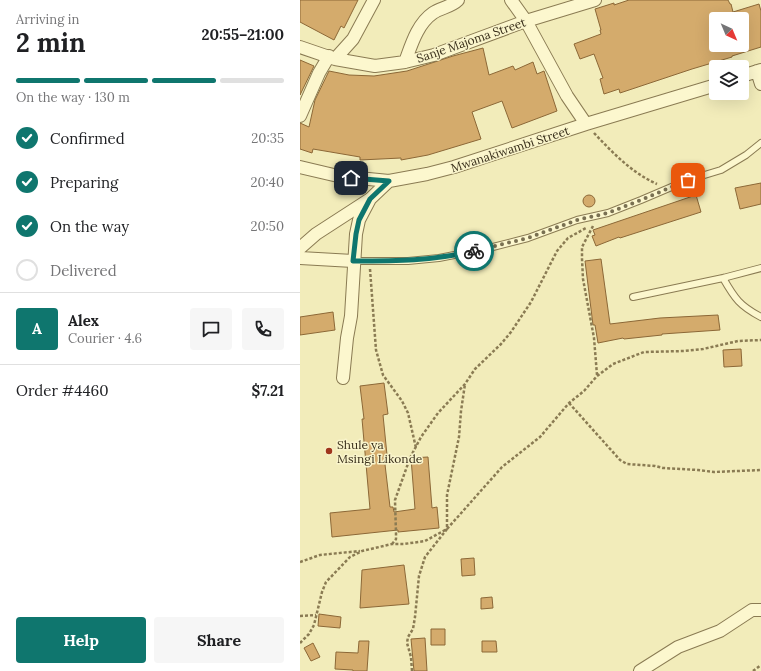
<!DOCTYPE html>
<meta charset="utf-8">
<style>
body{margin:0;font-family:Lora,serif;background:#f6f6f6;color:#202124;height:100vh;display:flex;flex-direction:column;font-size:15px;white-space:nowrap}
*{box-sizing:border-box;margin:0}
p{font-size:13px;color:#757577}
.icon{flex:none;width:22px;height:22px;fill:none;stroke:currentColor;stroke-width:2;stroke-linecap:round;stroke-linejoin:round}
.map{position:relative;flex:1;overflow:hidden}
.sheet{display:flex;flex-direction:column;background:#fff;width:300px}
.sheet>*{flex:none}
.needle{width:26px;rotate:136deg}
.buttons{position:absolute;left:409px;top:12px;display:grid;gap:8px}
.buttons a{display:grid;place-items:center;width:40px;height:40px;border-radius:4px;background:#fff;box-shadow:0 4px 16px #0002;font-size:20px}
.pin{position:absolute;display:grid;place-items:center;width:34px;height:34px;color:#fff;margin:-17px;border-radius:8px;box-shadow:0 2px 6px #0006}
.courier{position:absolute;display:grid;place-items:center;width:40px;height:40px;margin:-20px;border:3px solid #0f766e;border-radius:50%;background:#fff;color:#222;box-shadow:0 1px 5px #0007}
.headline em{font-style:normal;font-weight:700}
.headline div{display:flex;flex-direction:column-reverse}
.headline{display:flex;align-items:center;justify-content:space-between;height:68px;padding:0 16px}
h1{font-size:26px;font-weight:700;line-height:30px}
.bar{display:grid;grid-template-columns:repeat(4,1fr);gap:6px 4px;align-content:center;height:48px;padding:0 16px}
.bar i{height:5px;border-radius:3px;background:#e0e0e0}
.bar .selected{background:#0f766e}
.bar p{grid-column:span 4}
.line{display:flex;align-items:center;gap:10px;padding:0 16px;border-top:1px solid #e0e0e0}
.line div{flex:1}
.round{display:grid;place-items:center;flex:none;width:42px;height:42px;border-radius:4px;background:#f6f6f6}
ol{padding:0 16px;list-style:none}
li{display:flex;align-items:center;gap:12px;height:44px}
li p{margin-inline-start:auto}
li .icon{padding:4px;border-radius:50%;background:#0f766e;color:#fff;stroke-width:4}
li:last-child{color:#757577}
li i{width:22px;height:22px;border:2px solid #e0e0e0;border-radius:50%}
.button{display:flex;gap:8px;margin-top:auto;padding:8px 16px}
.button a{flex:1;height:46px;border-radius:4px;background:#0f766e;color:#fff;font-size:16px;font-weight:700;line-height:46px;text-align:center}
.button a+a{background:#f6f6f6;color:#202124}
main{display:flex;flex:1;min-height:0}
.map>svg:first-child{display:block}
.building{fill:#d4ab6c;stroke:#8c6837;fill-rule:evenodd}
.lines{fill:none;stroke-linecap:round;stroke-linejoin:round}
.lane-casing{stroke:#8a7b53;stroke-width:8}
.street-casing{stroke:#8a7b53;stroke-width:14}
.path{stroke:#8a7b53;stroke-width:2.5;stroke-dasharray:3 2;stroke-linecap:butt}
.lane{stroke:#fcf7ce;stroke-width:6}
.street{stroke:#fcf7ce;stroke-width:12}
.done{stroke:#797052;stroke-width:4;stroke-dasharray:0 7.2}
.route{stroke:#0f766e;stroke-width:5}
.poi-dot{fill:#9f351d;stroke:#f9f4cb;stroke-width:1.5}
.labels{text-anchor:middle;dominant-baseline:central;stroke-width:3;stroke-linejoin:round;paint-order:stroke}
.street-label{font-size:12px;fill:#382e1a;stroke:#f9f4cb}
.poi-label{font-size:12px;fill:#382e1a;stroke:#f9f4cb;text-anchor:start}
</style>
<main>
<section class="sheet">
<div class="headline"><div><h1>2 min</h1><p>Arriving in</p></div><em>20:55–21:00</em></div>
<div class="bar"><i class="selected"></i><i class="selected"></i><i class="selected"></i><i></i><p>On the way · 130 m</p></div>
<ol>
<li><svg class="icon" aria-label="check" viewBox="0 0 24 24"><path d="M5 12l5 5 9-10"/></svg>Confirmed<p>20:35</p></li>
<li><svg class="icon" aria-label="check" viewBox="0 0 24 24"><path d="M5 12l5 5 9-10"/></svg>Preparing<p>20:40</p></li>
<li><svg class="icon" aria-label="check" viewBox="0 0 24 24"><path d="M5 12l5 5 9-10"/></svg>On the way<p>20:50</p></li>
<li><i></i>Delivered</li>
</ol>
<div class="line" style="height:72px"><b class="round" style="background:#0f766e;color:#fff">A</b><div><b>Alex</b><p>Courier · 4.6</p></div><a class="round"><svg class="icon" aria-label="chat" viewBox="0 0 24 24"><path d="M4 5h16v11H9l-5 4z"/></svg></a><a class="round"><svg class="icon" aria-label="phone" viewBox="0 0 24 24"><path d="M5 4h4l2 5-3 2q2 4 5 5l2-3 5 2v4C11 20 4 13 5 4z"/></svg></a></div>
<div class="line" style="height:52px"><div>Order #4460</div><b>$7.21</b></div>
<div class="button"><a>Help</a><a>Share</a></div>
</section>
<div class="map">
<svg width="461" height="671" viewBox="0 0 461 671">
<rect width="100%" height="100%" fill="#f2ecba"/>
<path class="building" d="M0 0H58L44 28 41 26 34 40 0 22Z
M329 0H428L430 4H431L433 12 459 4 461 11V47L432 56V57L392 69 320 93 319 89 304 94 300 79 303 78 294 54 280 59 274 44 301 34 300 30H301L295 9 314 3V5ZM416 19H442V45H415L410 27 416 25Z
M183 48 189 75 213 66 215 70 233 62 237 74 244 71 257 111 212 128 202 101 172 112 181 139 128 155 101 160V158L60 160V157L13 149 12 153 0 149V123L9 127 15 100 29 71 49 75 74 76 107 71 153 56Z
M0 60 14 66 0 95Z
M461 183V204L440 209 435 188Z
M396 195 401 212 320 238 319 237 296 246 292 236 295 235 293 230Z
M283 201a6 6 0 1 1 12 0a6 6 0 1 1-12 0Z
M301 259 310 324 360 318 418 315 420 330 362 334V335L324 339 323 338 298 343 295 325H293L285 261Z
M33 312 35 330 0 335V317Z
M441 349 442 366 424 367 423 350Z
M84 383 88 414 83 415 87 455 84 456 90 507H93L94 512 115 509 111 458 128 457 132 508 137 507 139 528 98 532V530L32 537 30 513 70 509 62 419H64L60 386Z
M174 558 175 575 162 576 161 559Z
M104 565 109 604 60 608 62 570Z
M192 597 193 608 181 609V598Z
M19 614 41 617 40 628 18 626Z
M131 629H145V645H131Z
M125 638 127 671H114L111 639Z
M59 641H69L67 671H53V670L35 669 36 652 58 653Z
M182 641H196L197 652H182Z
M13 643 20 657 11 661 4 648Z"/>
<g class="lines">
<defs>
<path id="lane" d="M54 261H108L139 258 185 249 228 238 277 220 308 213 341 200 388 180 421 170 446 155 461 143
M423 278C435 299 440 306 461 317
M333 297 423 278 461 268"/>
<path id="street" d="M211 0 226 21 267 96 286 124
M0 47 35 59 75 66 105 62 134 55 226 21 295 0
M35 59 53 39 74 0
M105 62C111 46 117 24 133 13 140 8 151 7 158 0
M457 71 461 84
M442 76 461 70
M0 116 19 73 29 56
M0 167 38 176 89 181 127 174 154 167 286 124 416 85
M0 248 16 234 70 199 89 181
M0 258 53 261
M43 378 47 338 51 316 56 234 59 220 70 199
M340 671 378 647 420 631 452 610H461"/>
</defs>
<use href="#lane" class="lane-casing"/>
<use href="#street" class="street-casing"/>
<path class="path" d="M294 133C313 153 332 173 357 184
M293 226 282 247V259L283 279 294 338 297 375
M70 269 76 350 83 375 102 401 108 413 116 448
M269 403 320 460 327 464 355 466 363 468 398 470 414 472 461 470
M92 544 96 539V533L95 500 110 458 121 437 138 413 165 384 175 369 201 344 211 332 231 302 257 251 268 238 286 228
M0 562 20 555 60 551
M0 616 16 615
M0 643 9 634 14 625 22 592 26 582 50 557 62 551 92 544H104L125 541 147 529 202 467 240 437 269 403 284 391 297 376 313 364 344 352 384 351 403 349 438 341 461 340
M112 671 111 657 107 643 108 637 113 629 115 617 119 576 125 557 147 529V495L159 437 161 411 165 384
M453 671 461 665"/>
<use href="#lane" class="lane"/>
<use href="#street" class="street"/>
</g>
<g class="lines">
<path class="done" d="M174 251 228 238 277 220 308 213 341 200 388 180"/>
<path class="route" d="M51 178 89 181 70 199 59 220 56 234 53 261C96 261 132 261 174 251"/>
</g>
<circle class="poi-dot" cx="29" cy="451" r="4"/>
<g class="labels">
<g class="street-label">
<text transform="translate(171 40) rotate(-19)">Sanje Majoma Street</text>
<text transform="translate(210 149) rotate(-18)">Mwanakiwambi Street</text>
</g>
<g class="poi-label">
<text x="37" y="444">Shule ya<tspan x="37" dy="14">Msingi Likonde</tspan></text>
</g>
</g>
</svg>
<div class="buttons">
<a><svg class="needle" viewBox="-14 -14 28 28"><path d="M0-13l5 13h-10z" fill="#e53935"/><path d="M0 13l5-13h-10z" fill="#757577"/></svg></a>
<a><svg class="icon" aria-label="layers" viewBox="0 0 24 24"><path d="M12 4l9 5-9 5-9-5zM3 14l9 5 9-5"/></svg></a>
</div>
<div class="pin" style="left:388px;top:180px;background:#ea580c"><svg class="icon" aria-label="bag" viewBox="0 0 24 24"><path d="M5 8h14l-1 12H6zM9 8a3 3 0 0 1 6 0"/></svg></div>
<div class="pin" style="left:51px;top:178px;background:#1f2937"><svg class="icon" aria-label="home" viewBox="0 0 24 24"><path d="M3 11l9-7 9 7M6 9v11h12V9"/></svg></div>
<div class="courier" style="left:174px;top:251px"><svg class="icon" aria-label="bike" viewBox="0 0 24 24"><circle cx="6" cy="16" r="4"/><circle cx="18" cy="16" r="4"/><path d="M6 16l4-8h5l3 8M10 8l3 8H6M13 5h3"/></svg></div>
</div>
</main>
